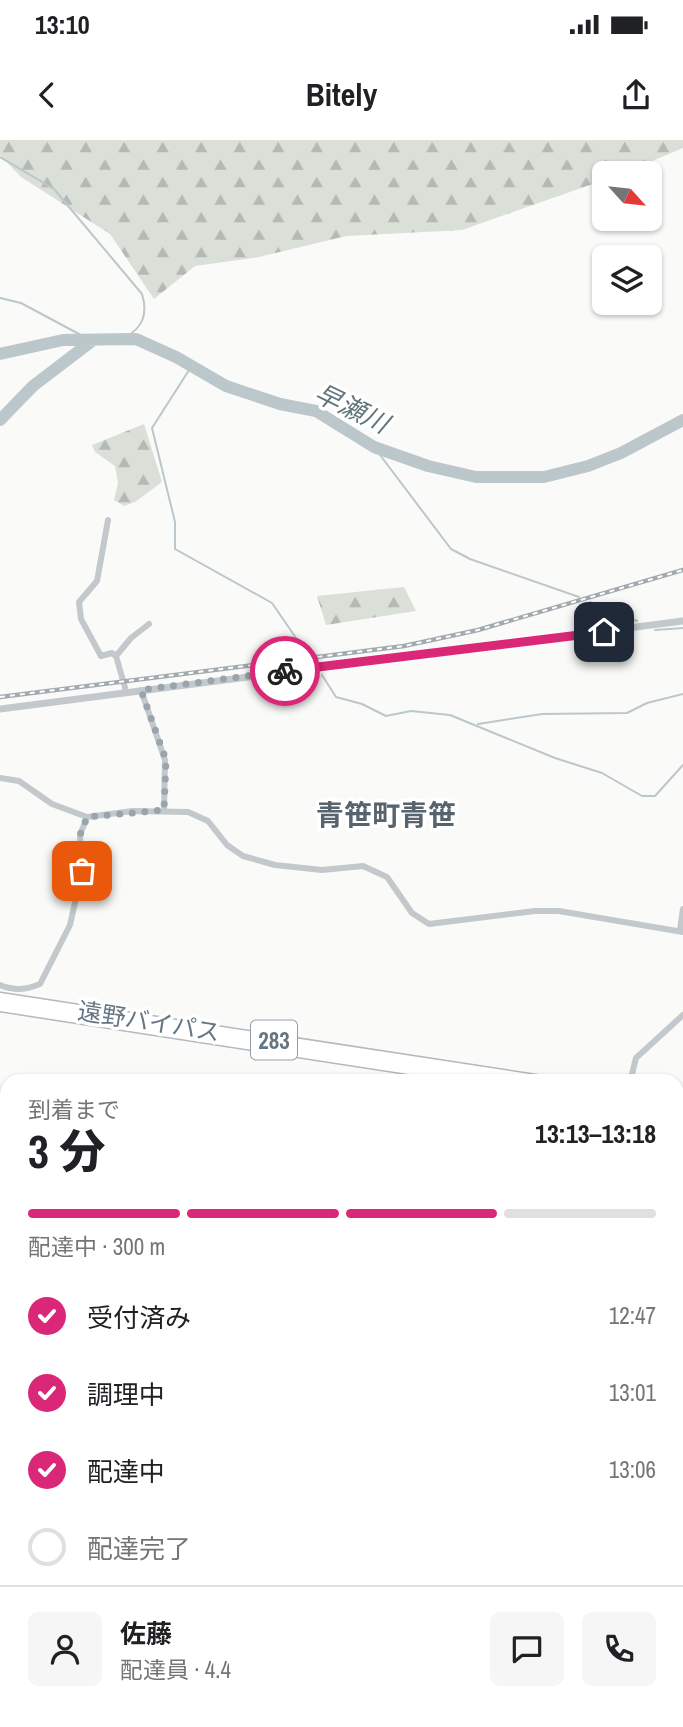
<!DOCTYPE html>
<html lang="ja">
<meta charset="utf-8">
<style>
body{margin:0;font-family:"Archivo Narrow","Noto Sans JP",sans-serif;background:#f6f6f6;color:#202124;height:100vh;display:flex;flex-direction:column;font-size:26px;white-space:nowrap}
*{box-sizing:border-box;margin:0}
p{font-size:23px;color:#757577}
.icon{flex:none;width:38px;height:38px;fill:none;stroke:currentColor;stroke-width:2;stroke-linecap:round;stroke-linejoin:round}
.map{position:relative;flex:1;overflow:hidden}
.side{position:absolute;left:0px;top:934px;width:684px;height:653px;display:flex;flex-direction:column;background:#fff;border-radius:21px 21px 0 0;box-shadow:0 2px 5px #0004}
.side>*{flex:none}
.needle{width:46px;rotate:117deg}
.fabs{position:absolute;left:592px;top:21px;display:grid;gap:14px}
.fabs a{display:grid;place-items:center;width:70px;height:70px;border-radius:10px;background:#fff;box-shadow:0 2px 5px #0004;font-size:35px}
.pin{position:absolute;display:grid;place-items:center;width:60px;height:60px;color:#fff;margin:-30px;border-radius:14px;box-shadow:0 4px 10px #0006}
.courier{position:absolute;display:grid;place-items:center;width:70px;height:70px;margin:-35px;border:5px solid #db2777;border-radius:50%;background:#fff;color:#222;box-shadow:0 2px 9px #0007}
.summary em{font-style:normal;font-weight:800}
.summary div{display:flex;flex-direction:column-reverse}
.summary{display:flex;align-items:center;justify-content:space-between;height:119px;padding:0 28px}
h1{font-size:46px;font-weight:800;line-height:52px}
.bar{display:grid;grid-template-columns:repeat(4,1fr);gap:10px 7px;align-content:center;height:84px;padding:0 28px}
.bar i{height:9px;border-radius:5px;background:#e0e0e0}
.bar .active{background:#db2777}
.bar p{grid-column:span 4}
.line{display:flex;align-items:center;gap:18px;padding:0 28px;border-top:2px solid #e0e0e0}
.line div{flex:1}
.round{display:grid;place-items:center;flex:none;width:74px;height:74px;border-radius:10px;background:#f6f6f6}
ol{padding:0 28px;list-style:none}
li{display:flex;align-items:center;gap:21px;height:77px}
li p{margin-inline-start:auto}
li .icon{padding:7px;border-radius:50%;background:#db2777;color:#fff;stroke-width:4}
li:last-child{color:#757577}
li i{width:38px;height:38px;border:4px solid #e0e0e0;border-radius:50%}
.status{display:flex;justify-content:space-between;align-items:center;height:49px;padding:0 35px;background:#fff;direction:ltr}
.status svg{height:19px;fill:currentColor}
header{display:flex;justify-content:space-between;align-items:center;height:91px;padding:0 28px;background:#fff;font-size:32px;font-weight:800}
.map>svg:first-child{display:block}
.forest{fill:url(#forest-firs)}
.garden{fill:#dadfd7}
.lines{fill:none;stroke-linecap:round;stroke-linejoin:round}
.stream{stroke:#bbc7cb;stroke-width:2}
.river{stroke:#bbc7cb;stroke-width:12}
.primary-casing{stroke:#b5babe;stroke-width:13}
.trunk-casing{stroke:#b4b9bd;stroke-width:13}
.minor{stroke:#c3c8cc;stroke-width:6}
.tertiary{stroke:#c3c8cc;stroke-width:7}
.primary{stroke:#fff;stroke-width:10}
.trunk{stroke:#fff;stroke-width:10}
.rail-casing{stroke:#a2aab0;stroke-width:4.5}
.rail{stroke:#fff;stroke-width:2;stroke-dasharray:5;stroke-linecap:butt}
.done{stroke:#99a4ac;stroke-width:7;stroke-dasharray:0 12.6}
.route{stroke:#db2777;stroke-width:9}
.labels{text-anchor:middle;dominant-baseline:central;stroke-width:7;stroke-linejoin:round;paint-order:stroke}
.shield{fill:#fff;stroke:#939fa8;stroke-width:2}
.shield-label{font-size:23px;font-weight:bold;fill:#657683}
.street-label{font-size:24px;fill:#657683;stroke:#fff}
.water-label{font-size:26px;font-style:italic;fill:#60757c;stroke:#fff}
.quarter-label{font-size:28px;font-weight:bold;fill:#57646e;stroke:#fff}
</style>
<div class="status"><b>13:10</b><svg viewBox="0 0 49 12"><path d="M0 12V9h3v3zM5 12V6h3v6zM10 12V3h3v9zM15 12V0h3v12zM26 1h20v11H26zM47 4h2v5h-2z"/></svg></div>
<header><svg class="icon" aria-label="back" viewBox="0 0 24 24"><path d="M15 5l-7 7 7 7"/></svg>Bitely<svg class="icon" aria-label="share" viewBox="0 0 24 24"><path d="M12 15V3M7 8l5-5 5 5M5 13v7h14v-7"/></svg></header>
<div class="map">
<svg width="683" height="1587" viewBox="0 0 683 1587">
<defs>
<pattern id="forest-firs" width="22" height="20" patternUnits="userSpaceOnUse" patternTransform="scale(1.75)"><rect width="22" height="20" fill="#dadfd7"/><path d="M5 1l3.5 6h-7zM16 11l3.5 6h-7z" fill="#b4b9b4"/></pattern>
</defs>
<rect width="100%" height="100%" fill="#fafaf8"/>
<path class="forest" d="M0 0H683V8L624 33H604V40L462 90 346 96 259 117 195 126 154 159 110 94 21 37 0 15Z
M144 284 162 342 135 362 124 366 114 360 118 343 115 326 95 312 92 305Z
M404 447 416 471 326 485 317 456Z
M683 1444V1552L677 1543V1451Z"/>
<path class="garden" d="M0 1259 7 1264V1370L0 1366Z"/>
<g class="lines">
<path class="stream" d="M0 17 54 49 142 154C148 174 143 188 124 198
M0 158 21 163 92 201
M191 227 152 288 175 382V409L272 463 307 514
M374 307 451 409 470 419 579 457
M590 462 637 481
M655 490 683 488
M322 535 336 557 362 564 386 576 411 571 450 575 555 618 602 633 642 656H655L683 625
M478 584 542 574 627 573 647 563 683 554"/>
<path class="river" d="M0 214 63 200 136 199 176 217 226 246 280 264 316 271 374 307 428 326 476 337H544L588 326 621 313 683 280
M0 280 33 246 92 201"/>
<defs>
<path id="primary" d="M677 1236 683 1233
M255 1587 261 1580"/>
<path id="trunk" d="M0 858 548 942
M0 866 494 942
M677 961 683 962
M677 969 683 970"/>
</defs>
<use href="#primary" class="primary-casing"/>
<use href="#trunk" class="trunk-casing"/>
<path class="minor" d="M108 380 97 441 79 462 81 479 101 516 112 513 116 516 126 551
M116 516 131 498 149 484
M141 550 165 620 164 671
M0 638 19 641 52 664 87 677 133 671 188 672 208 681 227 705 243 716 275 725 322 730 363 726 387 737 412 773 429 784 535 771H559L683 792
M680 790 683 769
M0 845C15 851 25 850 40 844L70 785 82 731 80 695 87 677
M630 942 636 918 683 875
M0 959 7 970
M200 1580 211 1587
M400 1580 405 1587"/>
<path class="tertiary" d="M0 569 683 481
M0 1226 7 1227"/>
<use href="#primary" class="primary"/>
<use href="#trunk" class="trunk"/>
<defs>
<path id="rail" d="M0 557 404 506 478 490 683 430"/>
</defs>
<use href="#rail" class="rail-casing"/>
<use href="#rail" class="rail"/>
</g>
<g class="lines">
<path class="done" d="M82 731 80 695 87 677 164 670 166 620 141 550 285 531"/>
<path class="route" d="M285 531 604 492"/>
</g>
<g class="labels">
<rect class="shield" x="251" y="880.5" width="46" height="39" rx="5"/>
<g class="shield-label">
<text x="274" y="900">283</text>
</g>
<g class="street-label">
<text transform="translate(149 881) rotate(9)">遠野バイパス</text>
</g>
<g class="water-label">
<text transform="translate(352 268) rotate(26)">早瀬川</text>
</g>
<g class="quarter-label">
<text x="386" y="675">青笹町青笹</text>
</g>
</g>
</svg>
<div class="fabs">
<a><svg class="needle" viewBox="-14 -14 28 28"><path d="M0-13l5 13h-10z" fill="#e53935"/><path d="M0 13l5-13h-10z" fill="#757577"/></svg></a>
<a><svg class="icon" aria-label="layers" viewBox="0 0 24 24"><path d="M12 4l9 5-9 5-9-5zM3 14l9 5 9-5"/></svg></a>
</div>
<div class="pin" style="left:82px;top:731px;background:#ea580c"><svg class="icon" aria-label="bag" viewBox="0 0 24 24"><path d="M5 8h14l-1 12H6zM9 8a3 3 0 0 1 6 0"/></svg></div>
<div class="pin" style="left:604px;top:492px;background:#1f2937"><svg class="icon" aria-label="home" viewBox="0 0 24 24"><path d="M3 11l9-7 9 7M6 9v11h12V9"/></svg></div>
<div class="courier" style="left:285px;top:531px"><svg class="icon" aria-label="bike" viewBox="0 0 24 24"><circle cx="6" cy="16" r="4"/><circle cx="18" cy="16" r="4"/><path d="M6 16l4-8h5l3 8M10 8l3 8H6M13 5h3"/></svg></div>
<section class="side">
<div class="summary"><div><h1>3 分</h1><p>到着まで</p></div><em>13:13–13:18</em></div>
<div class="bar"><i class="active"></i><i class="active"></i><i class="active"></i><i></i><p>配達中 · 300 m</p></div>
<ol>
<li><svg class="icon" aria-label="check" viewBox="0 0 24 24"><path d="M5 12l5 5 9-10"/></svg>受付済み<p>12:47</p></li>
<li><svg class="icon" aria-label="check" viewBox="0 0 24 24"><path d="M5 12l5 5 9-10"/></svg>調理中<p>13:01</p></li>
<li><svg class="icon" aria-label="check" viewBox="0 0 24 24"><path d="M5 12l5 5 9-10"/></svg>配達中<p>13:06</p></li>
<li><i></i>配達完了</li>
</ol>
<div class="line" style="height:126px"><a class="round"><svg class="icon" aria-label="person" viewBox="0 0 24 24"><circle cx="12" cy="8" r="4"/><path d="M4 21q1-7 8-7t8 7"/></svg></a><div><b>佐藤</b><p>配達員 · 4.4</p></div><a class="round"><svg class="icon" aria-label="chat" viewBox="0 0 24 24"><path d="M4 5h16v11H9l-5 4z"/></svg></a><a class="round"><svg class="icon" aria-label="phone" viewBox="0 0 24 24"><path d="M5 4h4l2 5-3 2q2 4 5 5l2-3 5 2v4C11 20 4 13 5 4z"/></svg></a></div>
</section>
</div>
